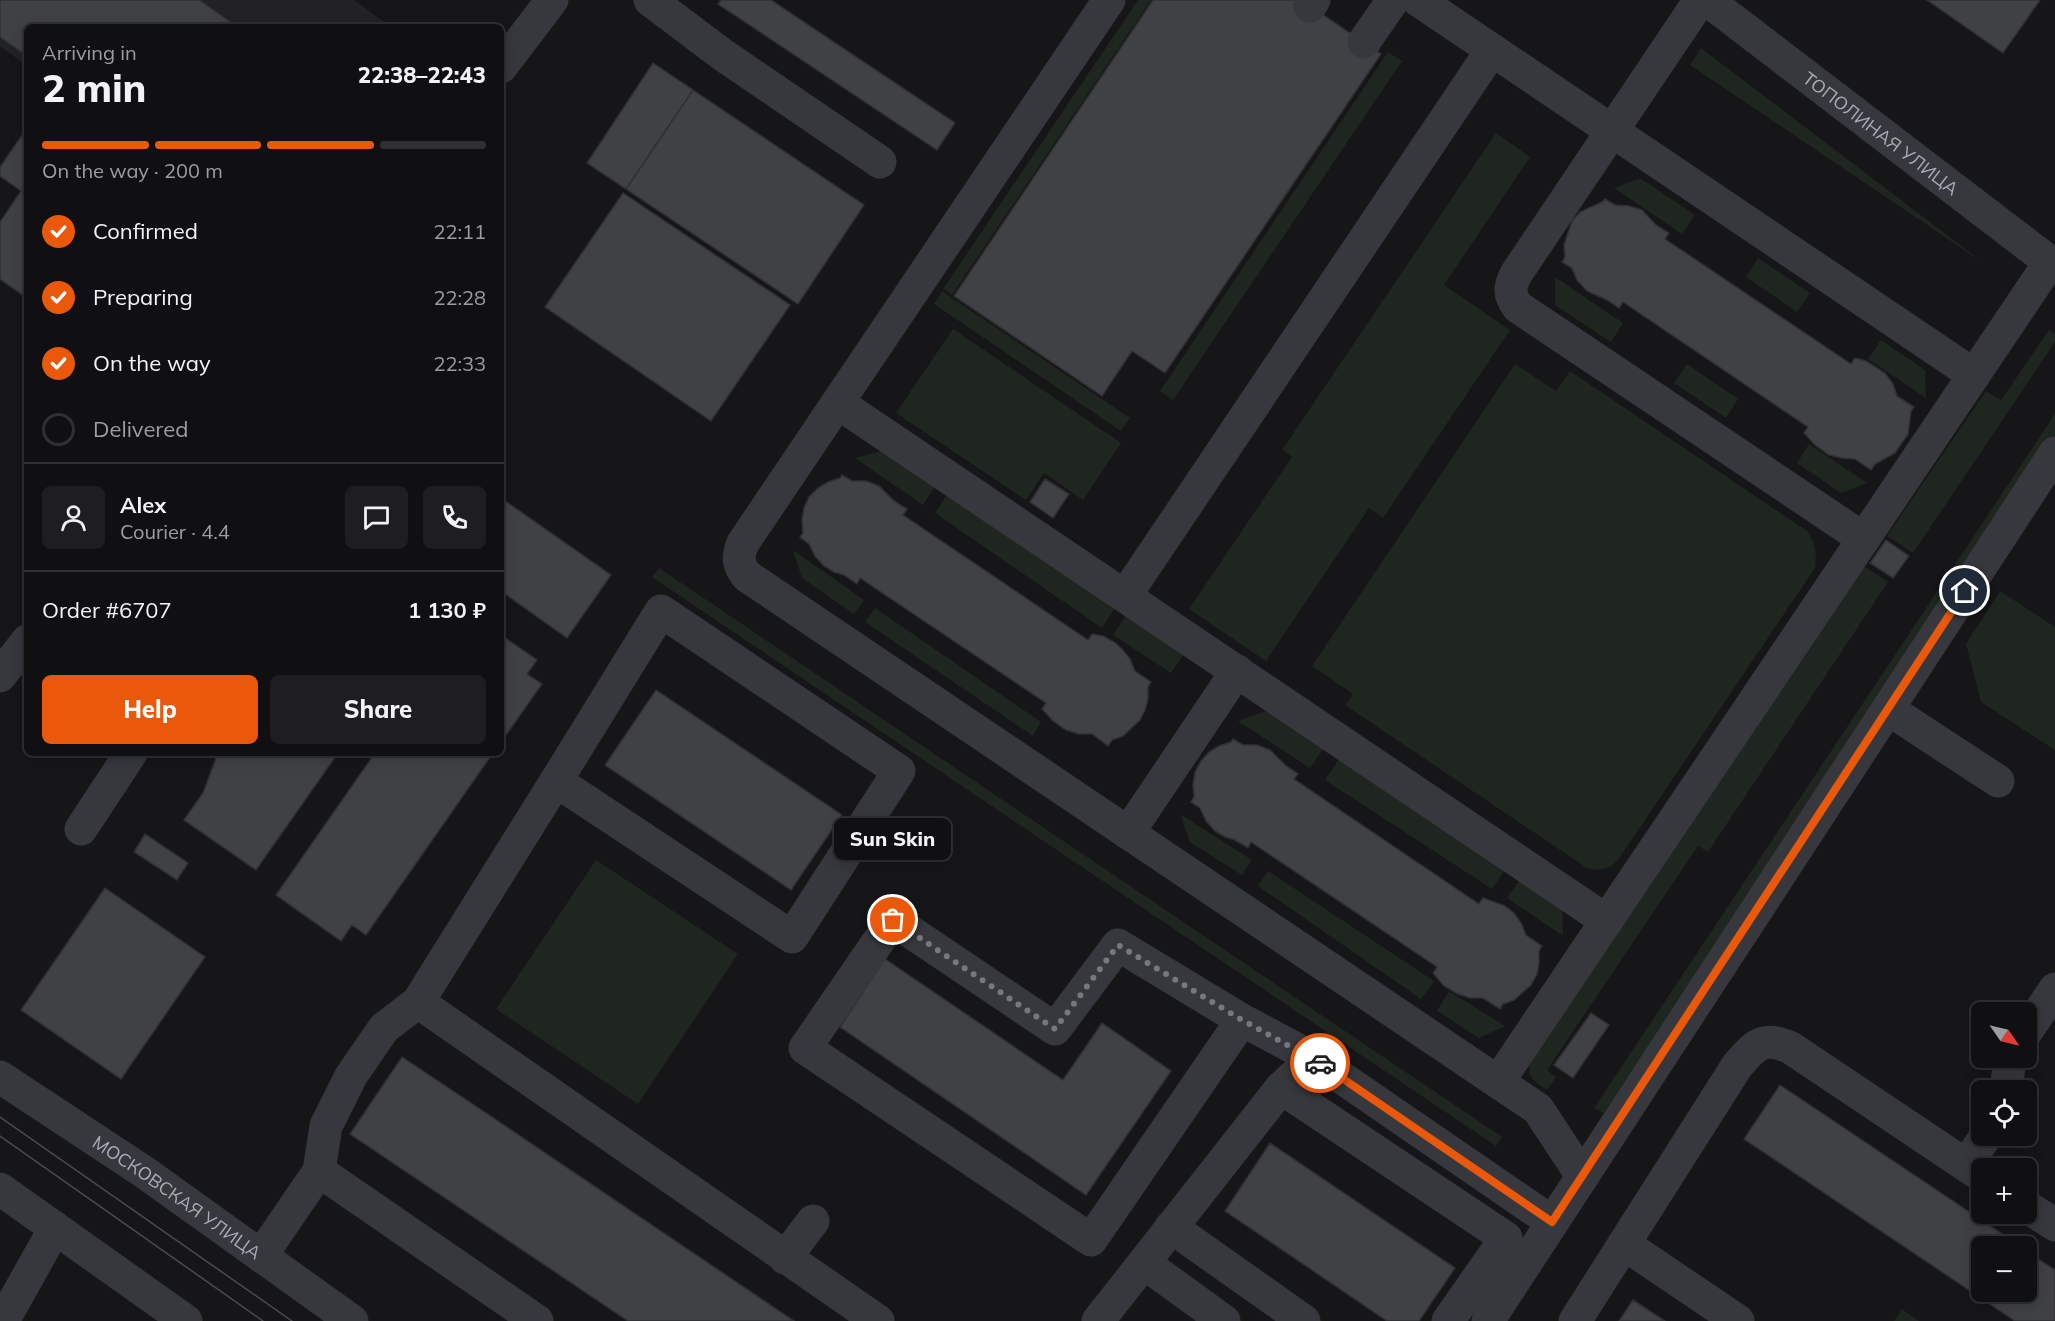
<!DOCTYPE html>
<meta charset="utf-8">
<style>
body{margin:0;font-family:Mulish,sans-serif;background:#1e1e20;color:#f1f3f6;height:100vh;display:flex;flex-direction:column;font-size:22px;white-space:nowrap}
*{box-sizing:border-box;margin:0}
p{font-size:20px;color:#9c9d9f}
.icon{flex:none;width:33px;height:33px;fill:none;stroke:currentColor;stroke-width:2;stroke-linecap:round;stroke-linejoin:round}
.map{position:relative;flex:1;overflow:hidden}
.panel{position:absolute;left:24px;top:24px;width:480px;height:732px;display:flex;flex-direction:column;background:#101012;border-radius:9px;box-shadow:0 3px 15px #0003,0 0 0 2px #303032}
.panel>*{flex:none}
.needle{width:39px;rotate:124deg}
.buttons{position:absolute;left:1971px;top:1002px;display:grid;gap:12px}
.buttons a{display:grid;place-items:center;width:66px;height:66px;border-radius:9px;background:#101012;box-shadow:0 3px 15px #0003,0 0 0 2px #303032;font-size:30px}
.pin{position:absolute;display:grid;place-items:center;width:51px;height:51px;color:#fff;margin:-26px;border:3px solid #fff;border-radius:50%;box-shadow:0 2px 6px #0007}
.courier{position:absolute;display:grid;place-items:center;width:60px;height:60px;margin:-30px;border:4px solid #ea580c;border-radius:50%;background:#fff;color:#222;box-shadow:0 2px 8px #0007}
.bubble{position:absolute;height:42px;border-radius:9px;background:#101012;box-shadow:0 3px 15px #0003,0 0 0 2px #303032;font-size:20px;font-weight:800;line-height:42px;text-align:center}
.summary em{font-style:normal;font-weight:800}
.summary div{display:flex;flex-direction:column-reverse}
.summary{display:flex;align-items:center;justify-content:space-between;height:102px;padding:0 18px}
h1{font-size:39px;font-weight:800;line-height:45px}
.bar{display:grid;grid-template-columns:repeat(4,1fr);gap:9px 6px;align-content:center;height:72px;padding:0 18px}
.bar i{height:8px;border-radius:4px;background:#303032}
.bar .active{background:#ea580c}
.bar p{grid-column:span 4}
.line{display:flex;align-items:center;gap:15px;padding:0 18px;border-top:2px solid #303032}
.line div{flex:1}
.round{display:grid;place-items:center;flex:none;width:63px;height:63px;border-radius:9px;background:#1e1e20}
ol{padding:0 18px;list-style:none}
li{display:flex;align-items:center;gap:18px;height:66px}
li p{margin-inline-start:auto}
li .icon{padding:6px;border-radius:50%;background:#ea580c;color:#fff;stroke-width:4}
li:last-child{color:#9c9d9f}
li i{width:33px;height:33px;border:3px solid #303032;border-radius:50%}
.action{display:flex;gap:12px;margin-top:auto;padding:12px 18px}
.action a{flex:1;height:69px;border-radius:9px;background:#ea580c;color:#fff;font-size:24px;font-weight:800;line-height:69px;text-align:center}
.action a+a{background:#1e1e20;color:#f1f3f6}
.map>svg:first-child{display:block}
.built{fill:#222225}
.green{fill:#1e261f}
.building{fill:#404145;stroke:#303034;stroke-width:1.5}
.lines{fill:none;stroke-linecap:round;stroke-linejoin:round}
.minor{stroke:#37383d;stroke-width:33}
.tram{stroke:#4a4c52;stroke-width:1.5}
.done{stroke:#757880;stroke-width:6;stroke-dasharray:0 10.8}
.route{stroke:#ea580c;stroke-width:8}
.labels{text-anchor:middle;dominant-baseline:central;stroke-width:4.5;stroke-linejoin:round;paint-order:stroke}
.street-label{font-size:18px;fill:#a8adb8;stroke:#111113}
</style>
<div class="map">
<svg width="2055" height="1321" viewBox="0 0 2055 1321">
<rect width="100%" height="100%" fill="#161618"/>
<path class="built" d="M0 0H354L391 27H27V66L0 46Z"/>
<path class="green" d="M1138 0H1151L952 295 943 289Z
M1701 48 1985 264 1690 65Z
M1388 52 1402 61 1173 400 1160 391Z
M1496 133 1530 157 1444 285 1510 330 1383 518 1369 508 1266 661 1189 609 1292 457 1282 450Z
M1640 178 1695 215 1682 234 1614 188Z
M1758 258 1810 293 1797 312 1746 277Z
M1555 277 1623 323 1611 342 1555 305Z
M942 291 1130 418 1121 431 934 304Z
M953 329 1121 443 1083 500 1044 473 1026 500 896 413Z
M2049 330 2055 334V342L1913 553 1887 536 1986 391 2001 400Z
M1881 340 1925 370 1926 398 1868 359Z
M1515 364 1556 391 1570 371 1807 531C1816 544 1817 553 1815 568L1618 860C1609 869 1601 872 1587 868L1345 705 1353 694 1312 666Z
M1687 364 1738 399 1726 418 1674 383Z
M2055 414V435L1604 1113 1594 1108Z
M1809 444 1867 483 1841 493 1797 463Z
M889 449 939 481 923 505 855 458Z
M951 489 1119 602 1102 628 935 513Z
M793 550 864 600 854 614 802 578Z
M1864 566 1888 582 1708 852 1698 846 1547 1070 1556 1077 1547 1090C1536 1082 1528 1079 1529 1064Z
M659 568 1502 1137 1496 1146 652 577Z
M2000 591 2055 627V750L1981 702 1966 644Z
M875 608 1041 722 1033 736 865 622Z
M1130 609 1188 648 1171 673 1113 635Z
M1278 707 1329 740 1310 768 1238 721Z
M1344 752 1510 862 1492 889 1325 780Z
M1180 814 1252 860 1242 875 1190 842Z
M596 860 738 954 638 1104 496 1009Z
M1268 871 1434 981 1421 999 1258 886Z
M1525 872 1562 897 1563 936 1507 898Z
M1449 991 1505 1026 1479 1038 1437 1011Z
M1902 1309 1919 1321H1894Z"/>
<path class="building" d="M0 0H199L238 27H27V56L0 37Z
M721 0H771L955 123 937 150 718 4Z
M1153 0H1301L1381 54 1165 373 1132 351 1102 396 954 296Z
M1927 0H2040L2003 53Z
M653 63 693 90 626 189 587 163Z
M693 90 864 205 798 304 626 189Z
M27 128V298L0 279V222L21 191 0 176V167Z
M623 193 790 305 711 421 545 307Z
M1605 199 1615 205 1629 206 1642 210 1656 225 1669 233 1665 239 1851 364 1855 358 1866 361 1885 373 1893 384 1897 396 1914 407 1911 411 1908 434 1895 453 1875 464 1871 470 1855 459 1842 458 1829 455 1815 445 1804 433 1808 427 1623 302 1619 308 1607 300 1587 291 1577 280 1572 268 1562 262 1565 257 1564 245 1572 221 1580 212 1602 202Z
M842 475 852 481H866L879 486 894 501 907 509 903 515 1088 640 1092 634 1103 636 1114 642 1122 649 1130 659 1135 671 1151 682 1148 687V699L1145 710 1140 720 1123 736 1112 740 1108 746 1092 734H1079L1066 730 1053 721 1042 709 1046 703 860 578 857 584 844 575 834 572 824 566 815 556 809 544 800 537 803 533 802 520 804 508 809 497 818 488 828 482 840 478Z
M1045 479 1069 494 1053 518 1030 502Z
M501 498 611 575 567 638 501 591Z
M1886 540 1909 556 1893 578 1870 563Z
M501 635 537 660 527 674 542 684 501 742Z
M656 690 842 815 791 890 605 765Z
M1233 739 1243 745H1257L1270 750 1285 765 1298 774 1294 779 1479 904 1483 898 1505 906 1514 913 1521 923 1526 935 1542 946 1539 951V963L1537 974 1531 985 1514 1000 1503 1004 1500 1009 1483 998H1470L1458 994 1444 986 1433 973 1437 967 1251 842 1248 848 1235 840 1225 837 1215 831 1206 821 1200 808 1191 802 1194 797 1193 785 1195 772 1201 761 1209 752 1219 746 1231 742Z
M218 753H338L256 870 184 820 203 793Z
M375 753H493L366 935 352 925 341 941 276 895Z
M145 834 188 863 177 880 134 852Z
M105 888 205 957 121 1079 21 1010Z
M885 959 1063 1080 1102 1023 1171 1071 1086 1195 840 1027Z
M1591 1013 1609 1025 1573 1078 1554 1065Z
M402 1057 492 1117 794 1321H628L350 1134Z
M1780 1085 2020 1246H1982V1292H2026V1251L2055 1270V1321H2015L1744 1139Z
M1270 1143 1455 1268 1419 1321H1387L1225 1211Z
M1633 1300 1665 1321H1619Z"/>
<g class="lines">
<g class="minor">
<path d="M650 0 723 55 880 162"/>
<path d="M1109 0 743 543C737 557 738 565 747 576L1498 1082"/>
<path d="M1418 0 1974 375"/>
<path d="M1700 0 1516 274C1509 288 1509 295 1518 307L1864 539"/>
<path id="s1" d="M1707 0 2055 266"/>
<path d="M1310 6 1314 0"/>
<path d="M1364 42 1393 0"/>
<path d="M501 67 552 0"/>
<path d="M838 403 1607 921"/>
<path d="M1125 596 1492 50"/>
<path d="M0 676 27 641"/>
<path d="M1888 709 1998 781"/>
<path d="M81 829 131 753"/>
<path d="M1128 833 1237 671"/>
<path d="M418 1002 556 781 792 937 899 771 661 611 556 781"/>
<path d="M1242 1020 1091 1240 805 1048 893 920 1055 1029 1118 945 1242 1020 1313 1058 1552 1222"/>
<path d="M2026 1032 2055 989"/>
<path id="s2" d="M0 1077 144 1172 352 1321"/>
<path d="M1281 1088 1506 1238 1448 1321"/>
<path d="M2006 1090 2010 1058"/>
<path d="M1966 1165 1986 1136"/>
<path d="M319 1171 537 1321"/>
<path d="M1582 1176 1538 1109 1498 1082 2050 262"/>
<path d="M0 1189 186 1321"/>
<path d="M2026 1206 2055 1225"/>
<path d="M1171 1227 1304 1321"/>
<path d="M1624 1244 1738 1321"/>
<path d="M261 1256 319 1171 326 1126 351 1076 384 1028 418 1002 878 1321"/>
<path d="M785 1258 813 1221"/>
<path d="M1144 1263 1224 1321"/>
<path d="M3 1321 55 1228"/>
<path d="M1098 1321 1281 1088 1296 1074"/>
<path d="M1488 1321 2055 453"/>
<path d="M1575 1321 1737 1066C1755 1045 1763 1035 1791 1048L1982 1176"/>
</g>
<path class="tram" d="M0 1117 292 1321
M0 1136 263 1321"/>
</g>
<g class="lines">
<path class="done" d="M893 920 1055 1029 1118 945 1242 1020 1320 1063"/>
<path class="route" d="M1320 1063 1552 1222 1965 591"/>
</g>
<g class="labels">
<g class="street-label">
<text stroke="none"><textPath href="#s1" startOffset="219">ТОПОЛИНАЯ УЛИЦА</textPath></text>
<text stroke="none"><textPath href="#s2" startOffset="214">МОСКОВСКАЯ УЛИЦА</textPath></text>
</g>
</g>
</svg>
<div class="buttons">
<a><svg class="needle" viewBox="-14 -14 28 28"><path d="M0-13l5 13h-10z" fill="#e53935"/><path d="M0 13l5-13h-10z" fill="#9c9d9f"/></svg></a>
<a><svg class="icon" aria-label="locate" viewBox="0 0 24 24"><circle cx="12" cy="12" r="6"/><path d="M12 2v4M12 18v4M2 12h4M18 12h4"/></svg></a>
<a>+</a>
<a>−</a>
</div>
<div class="pin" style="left:893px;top:920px;background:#ea580c"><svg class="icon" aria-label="bag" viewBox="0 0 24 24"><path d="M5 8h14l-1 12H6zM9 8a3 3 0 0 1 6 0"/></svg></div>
<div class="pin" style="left:1965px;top:591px;background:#1f2937"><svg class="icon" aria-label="home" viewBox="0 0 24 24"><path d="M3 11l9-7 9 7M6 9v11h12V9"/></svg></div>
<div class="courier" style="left:1320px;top:1063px"><svg class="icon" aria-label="car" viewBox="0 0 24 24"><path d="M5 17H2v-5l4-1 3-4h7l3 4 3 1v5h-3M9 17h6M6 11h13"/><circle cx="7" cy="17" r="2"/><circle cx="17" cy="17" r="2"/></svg></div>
<div class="bubble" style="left:834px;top:818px;width:117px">Sun Skin</div>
<section class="panel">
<div class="summary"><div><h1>2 min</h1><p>Arriving in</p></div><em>22:38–22:43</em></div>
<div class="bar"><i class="active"></i><i class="active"></i><i class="active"></i><i></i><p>On the way · 200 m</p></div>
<ol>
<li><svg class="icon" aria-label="check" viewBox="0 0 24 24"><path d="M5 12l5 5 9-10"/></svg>Confirmed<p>22:11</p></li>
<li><svg class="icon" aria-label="check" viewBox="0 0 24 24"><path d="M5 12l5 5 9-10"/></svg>Preparing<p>22:28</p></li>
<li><svg class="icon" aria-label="check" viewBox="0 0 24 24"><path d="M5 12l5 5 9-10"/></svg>On the way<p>22:33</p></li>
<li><i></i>Delivered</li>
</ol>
<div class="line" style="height:108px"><a class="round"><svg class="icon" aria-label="person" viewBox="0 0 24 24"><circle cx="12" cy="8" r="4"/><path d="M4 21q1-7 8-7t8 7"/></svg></a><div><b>Alex</b><p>Courier · 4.4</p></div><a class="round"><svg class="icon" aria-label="chat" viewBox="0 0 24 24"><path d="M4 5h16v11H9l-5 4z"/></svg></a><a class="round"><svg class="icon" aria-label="phone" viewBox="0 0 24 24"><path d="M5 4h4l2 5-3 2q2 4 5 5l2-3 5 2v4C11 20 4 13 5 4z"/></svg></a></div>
<div class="line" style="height:78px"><div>Order #6707</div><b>1 130 ₽</b></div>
<div class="action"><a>Help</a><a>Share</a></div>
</section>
</div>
